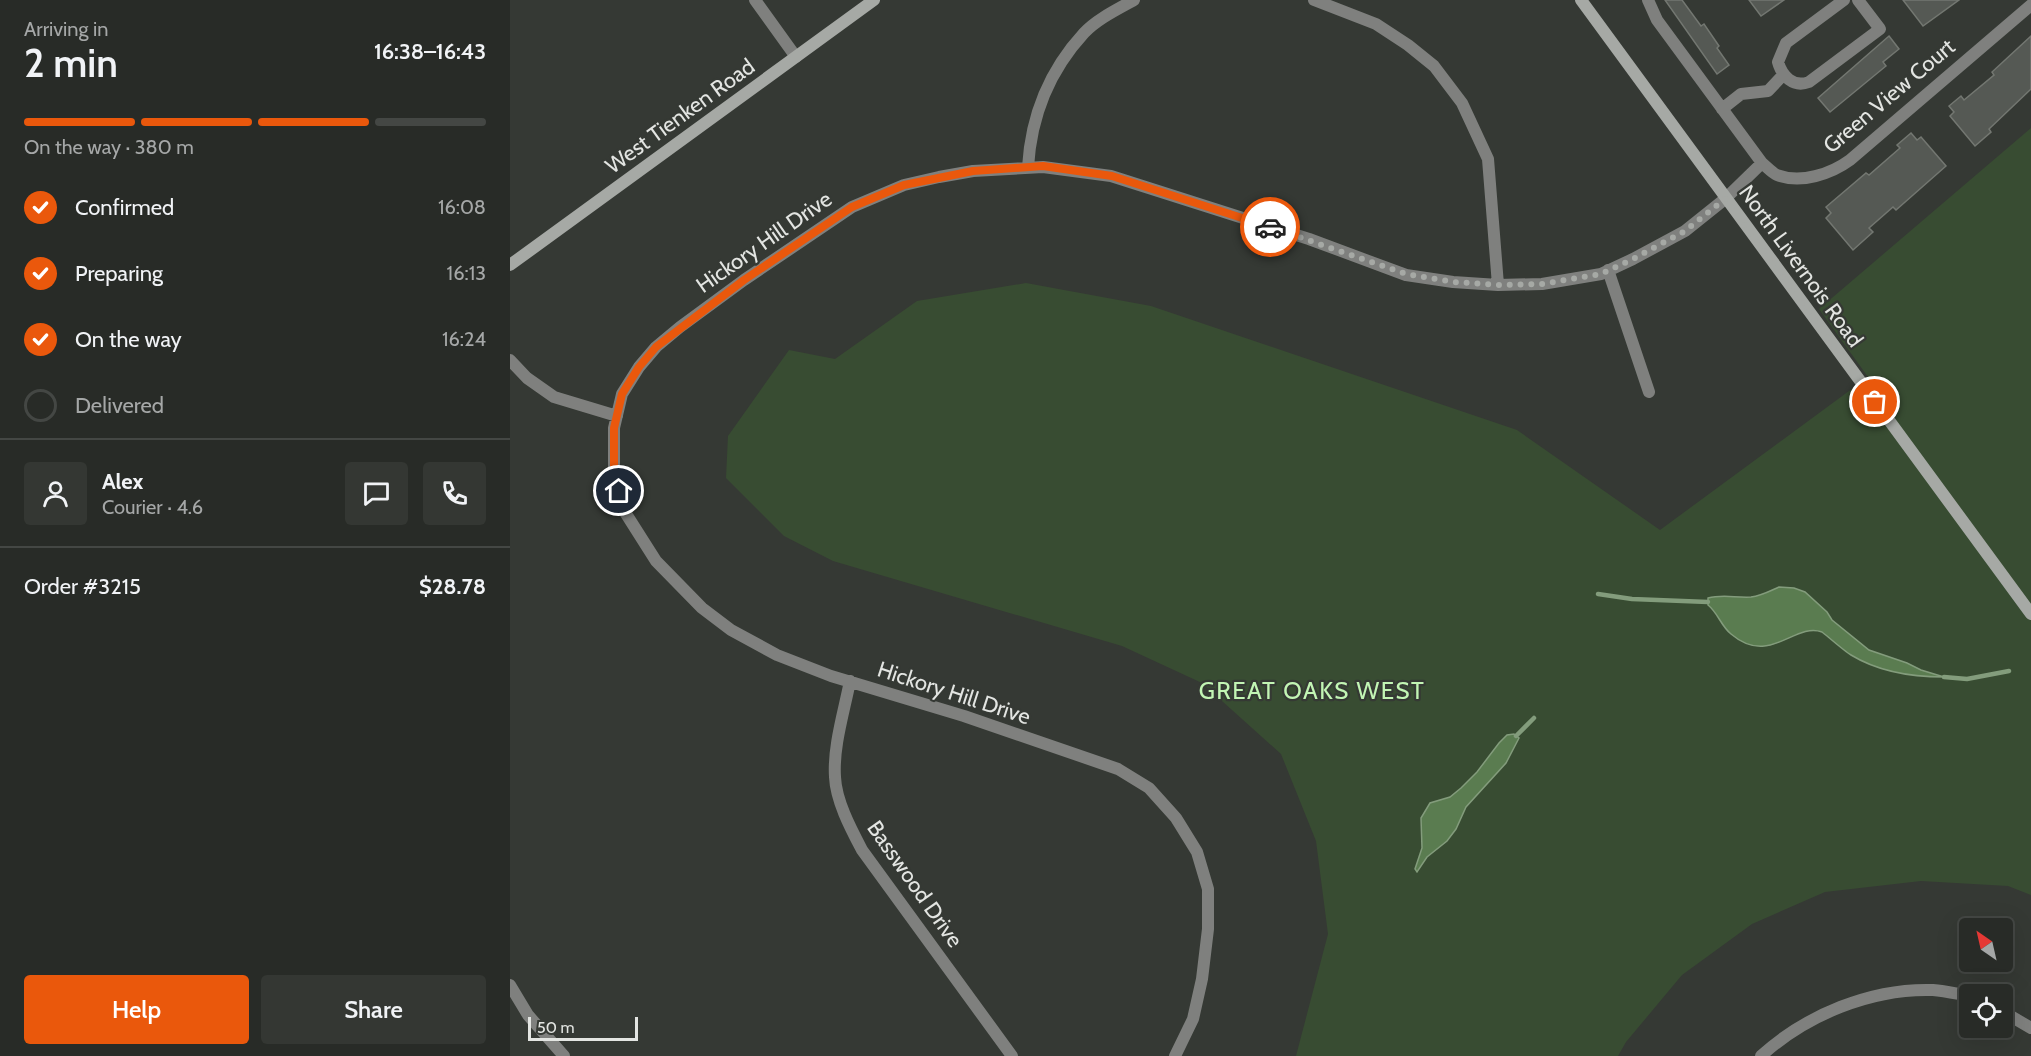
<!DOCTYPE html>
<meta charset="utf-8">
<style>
body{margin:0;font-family:Cabin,sans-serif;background:#343733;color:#f1f3f6;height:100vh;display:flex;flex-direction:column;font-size:22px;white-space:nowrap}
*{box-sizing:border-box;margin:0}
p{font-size:20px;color:#a5a7a7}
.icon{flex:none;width:33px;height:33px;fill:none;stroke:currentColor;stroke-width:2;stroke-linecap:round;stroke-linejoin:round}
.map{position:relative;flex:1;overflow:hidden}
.details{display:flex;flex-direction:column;background:#282b27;width:510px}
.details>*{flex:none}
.needle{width:39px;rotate:326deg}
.controls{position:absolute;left:1449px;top:918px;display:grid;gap:12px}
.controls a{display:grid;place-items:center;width:54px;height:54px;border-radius:6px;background:#282b27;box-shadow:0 6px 24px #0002,0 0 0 2px #444744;font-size:30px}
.scale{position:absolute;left:18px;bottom:15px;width:110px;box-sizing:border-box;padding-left:6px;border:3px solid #e3e5e2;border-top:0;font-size:16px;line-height:21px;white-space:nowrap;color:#e3e5e2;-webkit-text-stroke:4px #353934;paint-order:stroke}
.pin{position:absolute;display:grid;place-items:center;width:51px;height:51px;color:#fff;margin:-26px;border:3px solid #fff;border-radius:50%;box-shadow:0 2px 6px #0007}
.courier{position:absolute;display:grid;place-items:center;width:60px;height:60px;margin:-30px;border:4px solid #ea580c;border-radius:50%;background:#fff;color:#222;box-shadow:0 2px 8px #0007}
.summary em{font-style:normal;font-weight:600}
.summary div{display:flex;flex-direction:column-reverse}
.summary{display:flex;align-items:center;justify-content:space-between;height:102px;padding:0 24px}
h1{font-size:39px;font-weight:600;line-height:45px}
.bar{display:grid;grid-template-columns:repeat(4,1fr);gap:9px 6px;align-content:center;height:72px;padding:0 24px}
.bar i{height:8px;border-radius:4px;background:#444744}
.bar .selected{background:#ea580c}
.bar p{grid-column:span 4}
.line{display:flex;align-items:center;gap:15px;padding:0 24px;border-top:2px solid #444744}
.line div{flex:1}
.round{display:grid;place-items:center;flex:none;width:63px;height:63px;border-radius:6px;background:#343733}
ol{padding:0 24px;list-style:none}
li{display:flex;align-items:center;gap:18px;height:66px}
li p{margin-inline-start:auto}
li .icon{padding:6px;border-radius:50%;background:#ea580c;color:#fff;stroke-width:4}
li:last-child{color:#a5a7a7}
li i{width:33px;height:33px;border:3px solid #444744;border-radius:50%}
.button{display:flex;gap:12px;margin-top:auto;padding:12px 24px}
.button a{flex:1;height:69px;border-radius:6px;background:#ea580c;color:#fff;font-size:24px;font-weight:600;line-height:69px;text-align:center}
.button a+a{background:#343733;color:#f1f3f6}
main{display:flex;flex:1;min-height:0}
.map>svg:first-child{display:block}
.green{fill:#384c32}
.water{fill:#5a7c50;stroke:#839c7c;stroke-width:1.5}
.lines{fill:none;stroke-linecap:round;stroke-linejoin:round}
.stream{stroke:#839c7c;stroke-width:4.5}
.building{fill:#555954;stroke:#737771;stroke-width:1.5}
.street{stroke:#7f807e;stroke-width:12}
.secondary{stroke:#a6a9a5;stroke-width:12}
.done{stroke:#a6a9a5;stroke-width:6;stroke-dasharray:0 10.8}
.route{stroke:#ea580c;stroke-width:8}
.labels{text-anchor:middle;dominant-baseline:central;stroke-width:4.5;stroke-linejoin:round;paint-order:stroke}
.street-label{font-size:22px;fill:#e3e5e2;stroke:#353934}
.neighbourhood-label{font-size:24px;letter-spacing:1.5px;fill:#c2f5b4;stroke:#353934}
</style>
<main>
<section class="details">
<div class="summary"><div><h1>2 min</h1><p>Arriving in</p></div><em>16:38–16:43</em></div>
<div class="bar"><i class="selected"></i><i class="selected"></i><i class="selected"></i><i></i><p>On the way · 380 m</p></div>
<ol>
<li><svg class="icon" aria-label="check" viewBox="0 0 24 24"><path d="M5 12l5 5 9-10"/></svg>Confirmed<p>16:08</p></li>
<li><svg class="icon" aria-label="check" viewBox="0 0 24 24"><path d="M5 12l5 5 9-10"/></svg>Preparing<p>16:13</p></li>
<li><svg class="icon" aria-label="check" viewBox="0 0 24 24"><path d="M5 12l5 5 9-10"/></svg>On the way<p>16:24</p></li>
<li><i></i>Delivered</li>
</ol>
<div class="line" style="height:108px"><a class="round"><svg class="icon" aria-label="person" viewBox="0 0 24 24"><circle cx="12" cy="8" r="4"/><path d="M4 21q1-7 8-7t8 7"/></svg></a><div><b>Alex</b><p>Courier · 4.6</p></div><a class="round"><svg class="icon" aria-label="chat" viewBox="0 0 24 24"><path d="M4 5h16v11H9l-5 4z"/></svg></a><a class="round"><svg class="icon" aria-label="phone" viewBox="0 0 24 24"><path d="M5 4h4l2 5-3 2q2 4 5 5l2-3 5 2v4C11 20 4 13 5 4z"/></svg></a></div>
<div class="line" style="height:78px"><div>Order #3215</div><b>$28.78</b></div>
<div class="button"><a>Help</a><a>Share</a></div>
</section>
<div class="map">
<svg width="1521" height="1056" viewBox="0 0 1521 1056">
<rect width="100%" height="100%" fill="#353934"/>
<path class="green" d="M1521 128V895L1498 886 1411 881 1315 892 1242 924 1172 975 1116 1042 1108 1056H786L818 934 806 841 771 754 692 683 612 646 323 561 274 536 216 478 218 436 279 350 325 359 407 301 516 283 641 306 1007 430 1150 530 1358 377 1309 309Z"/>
<path class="water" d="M1269 587 1284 588 1295 592 1317 612 1322 620 1359 650 1397 663 1411 670 1434 677C1403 677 1369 672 1341 655 1334 651 1315 634 1312 632 1284 622 1260 667 1221 634 1211 626 1208 613 1198 605V598C1213 594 1226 598 1241 597 1251 596 1260 591 1269 587Z
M1004 734 1009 738 996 763 956 807 946 829 937 841 917 857 907 872 905 869 912 848 911 818 920 803 940 797 951 788 967 772 989 743 997 735Z"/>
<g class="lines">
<path class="stream" d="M1088 594 1122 599 1198 602
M1434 677 1457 679 1499 671
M1006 736 1024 718"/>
</g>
<path class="building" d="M1155 0H1172L1191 26 1194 24 1209 46 1207 48 1219 65 1207 74Z
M1239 0H1274L1251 16Z
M1393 0H1449L1413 26Z
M1379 36 1389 49 1373 62 1376 66 1320 112 1308 98Z
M1521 36V89L1479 129 1481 132 1465 146 1440 116 1444 112 1439 106 1451 96 1454 100 1484 75 1482 72Z
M1401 133 1407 140 1411 137 1436 166 1386 210 1383 207 1359 228 1363 232 1343 250 1316 218 1321 213 1316 207 1356 173 1359 175 1390 148 1387 145Z"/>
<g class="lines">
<path class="street" d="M245 0 286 57
M804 0 866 24 898 45 924 66 952 103 978 159 988 285
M1138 0 1147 20 1252 163C1257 167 1262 173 1267 175 1291 184 1321 174 1340 160L1521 5
M1334 0 1276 43 1268 62C1272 76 1283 88 1299 82L1370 29 1348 0
M1212 109 1231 94 1258 91 1273 75
M518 167C521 117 539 71 574 33 587 19 608 9 624 0
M1098 270 1139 392
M0 360 17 378 44 397 107 416
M340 681C334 712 323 746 325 777 326 801 341 829 352 850L502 1056
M0 985 18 1015 54 1056
M1492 1011 1521 1028
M665 1056 683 1019 692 979 698 929V889L687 852 666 818 639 788 608 769 454 716 321 676 267 655 221 630 192 608 146 561 113 509 104 473V428L112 394 129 367 146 347 170 327 234 280 342 207 394 185 429 177 463 171 533 167 601 176 799 239 896 275 943 282 988 285 1032 284 1091 274 1123 259 1175 231 1215 199 1252 163
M1251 1056C1296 1015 1361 988 1423 990 1435 991 1448 994 1460 996"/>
<path class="secondary" d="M1071 0 1521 614
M0 265 364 0"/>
</g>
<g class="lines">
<path class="done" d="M760 227 896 274 944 282 988 285 1032 284 1091 274 1123 259 1175 231 1215 199 1365 402"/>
<path class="route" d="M109 491 104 473V428L112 394 129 367 146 347 234 280 342 207 394 185 463 171 533 166 602 176 760 227"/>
</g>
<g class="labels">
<g class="street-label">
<text transform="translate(1379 96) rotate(-40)">Green View Court</text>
<text transform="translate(170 116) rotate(-36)">West Tienken Road</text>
<text transform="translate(254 242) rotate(-35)">Hickory Hill Drive</text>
<text transform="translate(1291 266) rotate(54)">North Livernois Road</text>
<text transform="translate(444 693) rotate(18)">Hickory Hill Drive</text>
<text transform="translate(405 884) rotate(55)">Basswood Drive</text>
</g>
<g class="neighbourhood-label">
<text x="802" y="690">GREAT OAKS WEST</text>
</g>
</g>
</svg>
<div class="controls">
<a><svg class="needle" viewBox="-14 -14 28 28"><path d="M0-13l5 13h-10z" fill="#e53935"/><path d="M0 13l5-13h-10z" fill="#a5a7a7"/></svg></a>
<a><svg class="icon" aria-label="locate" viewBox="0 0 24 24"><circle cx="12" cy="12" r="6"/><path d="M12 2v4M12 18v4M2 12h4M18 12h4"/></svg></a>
</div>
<div class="scale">50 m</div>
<div class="pin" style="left:1365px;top:402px;background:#ea580c"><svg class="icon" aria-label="bag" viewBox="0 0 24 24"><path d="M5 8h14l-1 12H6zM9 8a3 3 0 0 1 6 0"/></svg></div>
<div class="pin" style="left:109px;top:491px;background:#1f2937"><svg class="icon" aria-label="home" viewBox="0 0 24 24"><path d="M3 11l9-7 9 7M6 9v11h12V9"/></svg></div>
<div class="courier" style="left:760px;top:227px"><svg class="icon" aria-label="car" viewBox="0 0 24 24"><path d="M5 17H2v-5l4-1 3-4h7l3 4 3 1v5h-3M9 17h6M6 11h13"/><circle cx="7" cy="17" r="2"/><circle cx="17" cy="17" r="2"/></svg></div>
</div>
</main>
